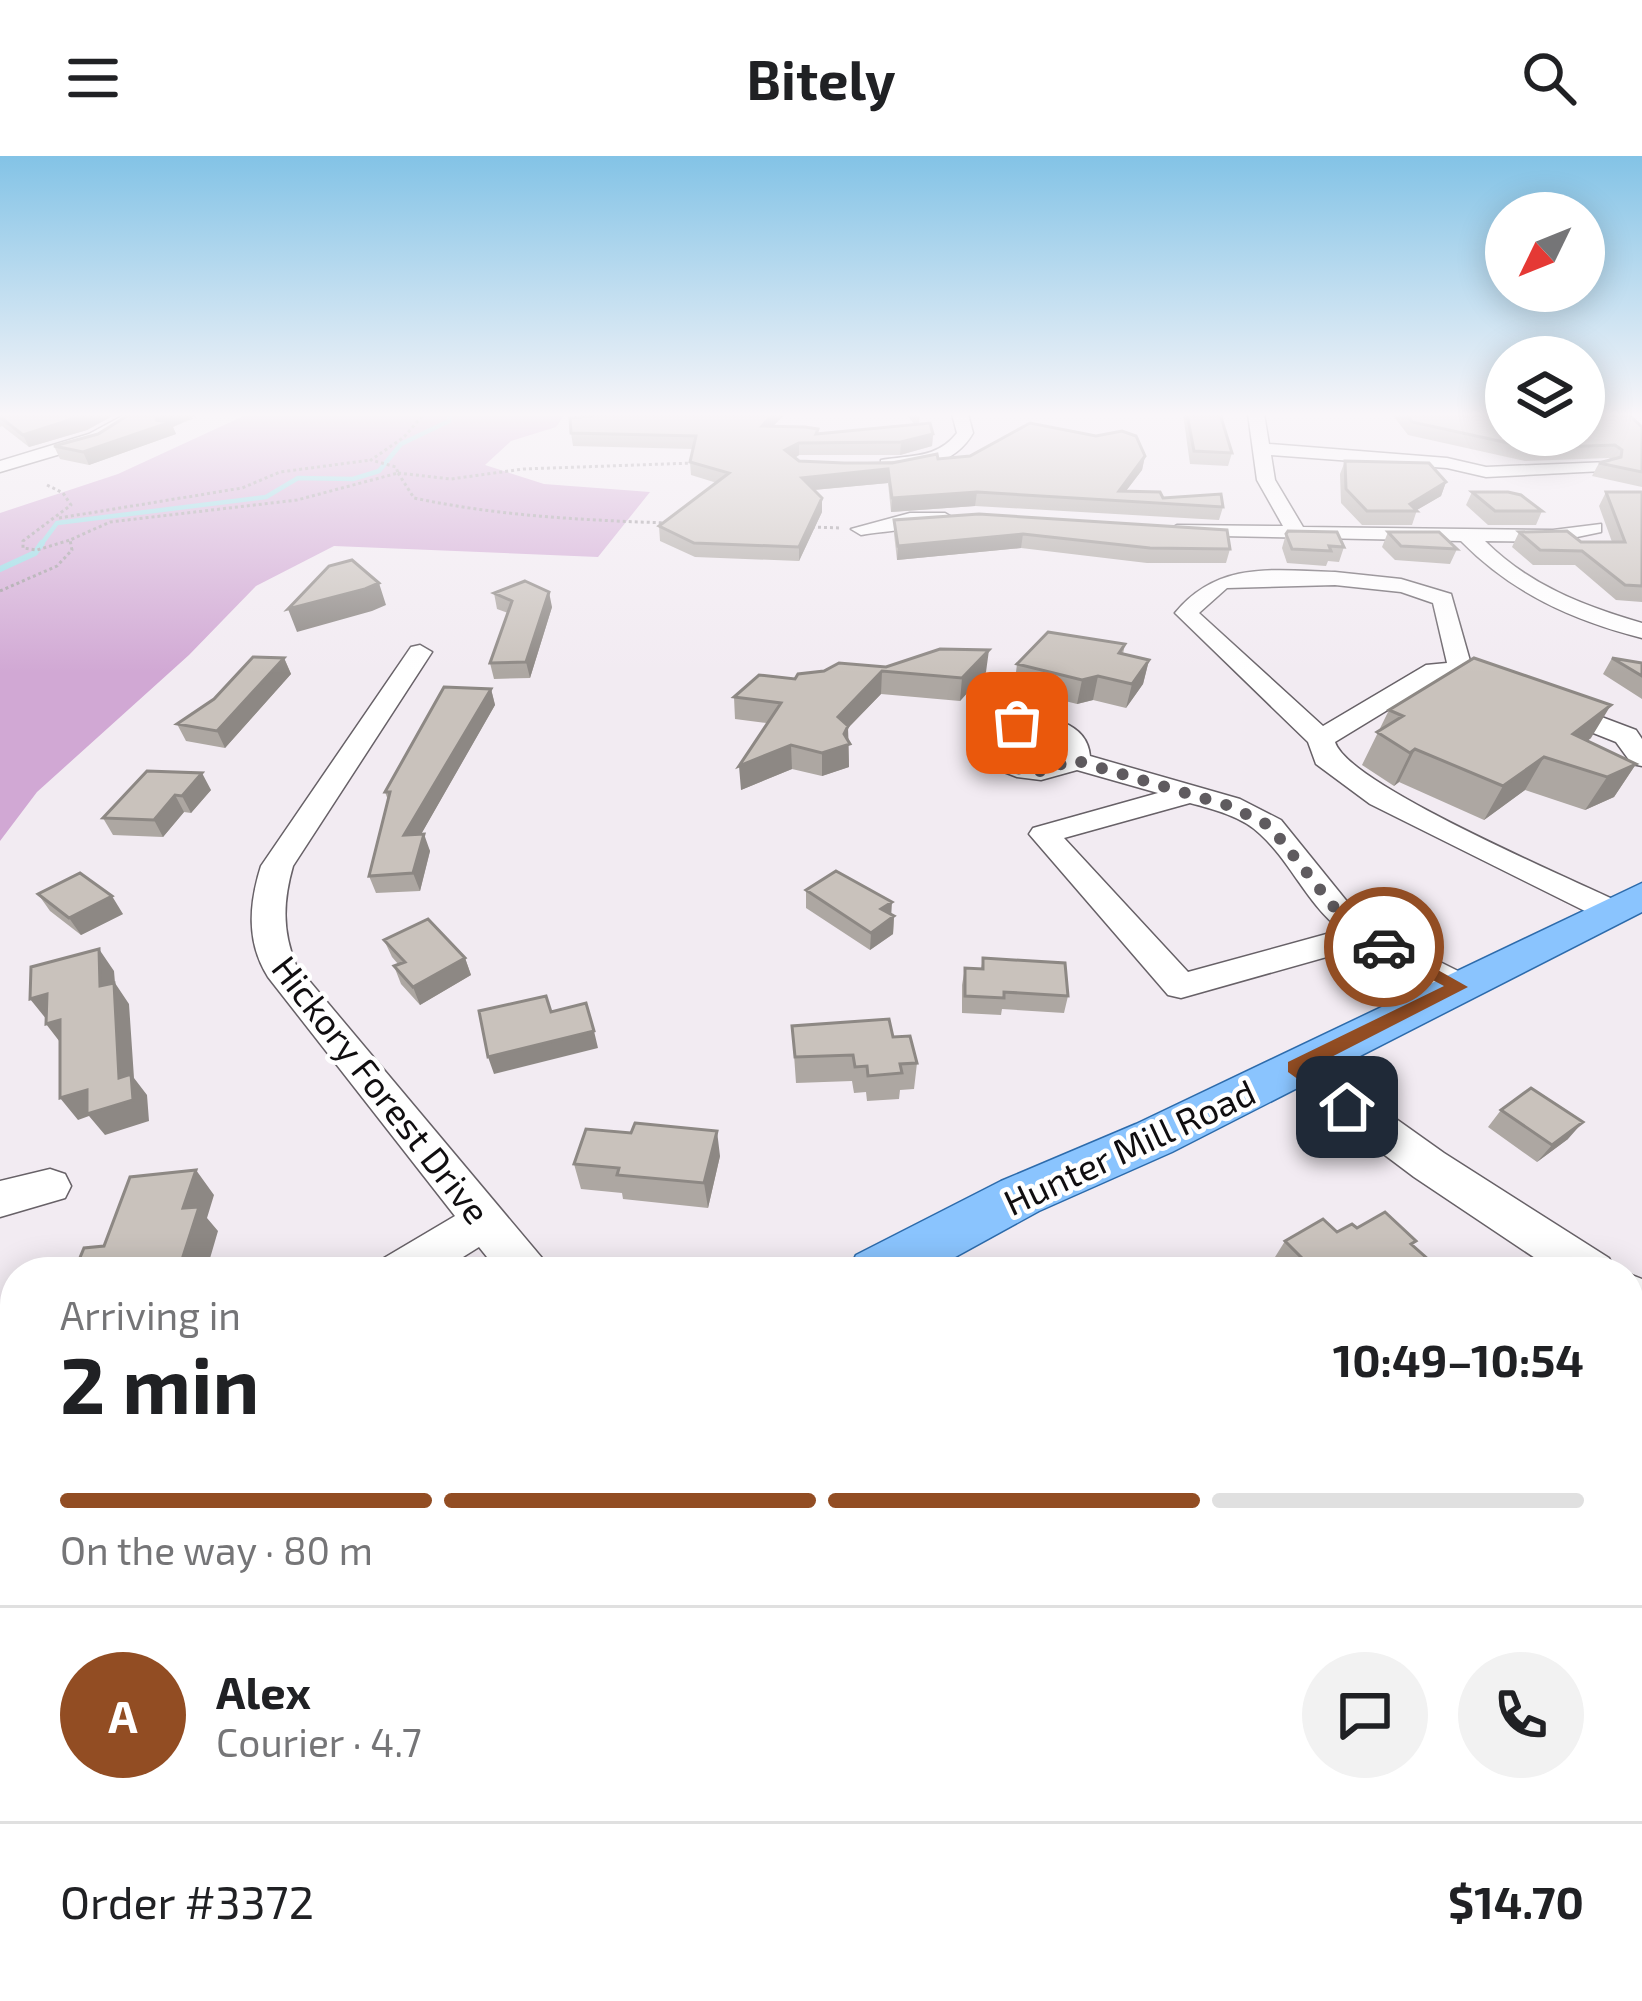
<!DOCTYPE html>
<meta charset="utf-8">
<style>
body{margin:0;font-family:"Exo 2",sans-serif;background:#f2f2f2;color:#202124;height:100vh;display:flex;flex-direction:column;font-size:45px;white-space:nowrap}
*{box-sizing:border-box;margin:0}
p{font-size:39px;color:#757577}
.icon{flex:none;width:66px;height:66px;fill:none;stroke:currentColor;stroke-width:2;stroke-linecap:round;stroke-linejoin:round}
.map{position:relative;flex:1;overflow:hidden}
.side{position:absolute;left:0px;top:1101px;width:1644px;height:744px;display:flex;flex-direction:column;background:#fff;border-radius:48px 48px 0 0;box-shadow:0 6px 30px #0003}
.side>*{flex:none}
.needle{width:78px;rotate:227deg}
.fabs{position:absolute;left:1485px;top:36px;display:grid;gap:24px}
.fabs a{display:grid;place-items:center;width:120px;height:120px;border-radius:50%;background:#fff;box-shadow:0 6px 30px #0003;font-size:60px}
.pin{position:absolute;display:grid;place-items:center;width:102px;height:102px;color:#fff;margin:-51px;border-radius:24px;box-shadow:0 6px 18px #0006}
.courier{position:absolute;display:grid;place-items:center;width:120px;height:120px;margin:-60px;border:9px solid #924d23;border-radius:50%;background:#fff;color:#222;box-shadow:0 3px 15px #0007}
.head em{font-style:normal;font-weight:700}
.head div{display:flex;flex-direction:column-reverse}
.head{display:flex;align-items:center;justify-content:space-between;height:204px;padding:0 60px}
h1{font-size:78px;font-weight:700;line-height:90px}
.bar{display:grid;grid-template-columns:repeat(4,1fr);gap:18px 12px;align-content:center;height:144px;padding:0 60px}
.bar i{height:15px;border-radius:9px;background:#e0e0e0}
.bar .active{background:#924d23}
.bar p{grid-column:span 4}
.line{display:flex;align-items:center;gap:30px;padding:0 60px;border-top:3px solid #e0e0e0}
.line div{flex:1}
.round{display:grid;place-items:center;flex:none;width:126px;height:126px;border-radius:63px;background:#f2f2f2}
header{display:flex;justify-content:space-between;align-items:center;height:156px;padding:0 60px;background:#fff;font-size:54px;font-weight:700}
.map>svg:first-child{display:block}
.forest{fill:#d1a8d4}
.lines{fill:none;stroke-linecap:round;stroke-linejoin:round}
.stream-far1{stroke:#8dd9e3;stroke-width:4.5}
.stream{stroke:#8dd9e3;stroke-width:6}
.minor-casing{stroke:#676167;stroke-width:3}
.major-casing{stroke:#2d6bab;stroke-width:3}
.path{stroke:#999499;stroke-width:3;stroke-dasharray:3 3;stroke-linecap:butt}
.minor{fill:#fff;fill-rule:evenodd}
.major{fill:#8ac4fe;fill-rule:evenodd}
.wall{fill:#ada7a2}
.shaded-wall{fill:#8d8884}
.building{fill:#c9c2bc;stroke:#8d8884;stroke-width:3}
.route{fill:#924d23}
.done{stroke:#5f5b5f;stroke-width:12;stroke-dasharray:0 21.6}
.labels{text-anchor:middle;dominant-baseline:central;stroke-width:9;stroke-linejoin:round;paint-order:stroke}
.street-label{font-size:36px;fill:#100e10;stroke:#fff}
</style>
<header><svg class="icon" aria-label="menu" viewBox="0 0 24 24"><path d="M4 6h16M4 12h16M4 18h16"/></svg>Bitely<svg class="icon" aria-label="search" viewBox="0 0 24 24"><circle cx="10" cy="10" r="6"/><path d="M15 15l6 6"/></svg></header>
<div class="map">
<svg width="1642" height="1845" viewBox="0 0 1642 1845">
<rect width="100%" height="100%" fill="#f2ebf2"/>
<path class="forest" d="M248 258H565L556 271 511 285 485 309 544 328 650 336 598 401 334 390 256 430 189 499 37 636 0 685V357L118 318Z"/>
<g class="lines">
<path class="stream-far1" d="M40 390 57 367 266 341 298 322 353 323 379 315 401 288 449 265V258"/>
<path class="stream" d="M0 413 35 397 42 387"/>
<defs>
<path id="minor" d="M126 258H147L101 286 0 316V305L89 278Z
M952 258H968L973 277C955 309 915 316 881 312V304C910 299 937 303 957 277Z
M1248 258H1264L1269 288 1447 302 1486 311 1609 306 1612 310 1603 315 1486 321 1447 312 1271 299 1275 324 1303 371 1553 374 1601 368V376L1553 386 1485 385C1529 429 1583 450 1642 467V482C1572 464 1512 437 1461 385L1170 379 1167 375 1177 369 1283 370 1257 324Z
M910 357H945L955 363C943 371 882 375 861 379L851 373Z
M1335 416 1401 423 1451 438 1472 512 1636 574 1642 583V610L1632 608 1616 586 1457 523 1440 522 1335 586C1348 629 1572 723 1623 748L1628 755 1623 762H1599L1370 648 1316 608 1308 586 1175 457C1218 405 1272 414 1335 416ZM1335 429 1401 436 1433 447 1447 507 1426 509 1323 570 1199 457 1227 432Z
M420 489 432 496 293 710C283 745 282 775 296 809L542 1102 549 1116H499L479 1091 439 1116H377L384 1102 455 1060 268 821C246 786 249 748 261 710L411 491Z
M1017 559C1047 560 1087 565 1090 600L1240 643 1281 664 1349 748 1400 786 1472 822 1477 831 1472 840H1446L1362 791 1181 842 1168 839 1029 678 1033 672 1158 637 1077 614 1041 624 1017 621 986 609 973 596 972 580ZM1021 575C1039 576 1062 578 1063 599L1029 606 1001 593 1000 584ZM1190 647C1213 653 1243 661 1260 678 1291 706 1307 748 1341 774L1188 816 1064 682Z
M1295 897 1309 901 1444 997 1609 1102 1616 1116H1556L1414 1021 1281 921 1276 911 1281 901Z
M50 1013 65 1018 71 1030 65 1042 0 1061V1025Z
M1629 1118 1642 1123V1169L1629 1164Z
M15 1266V1316L0 1321V1269Z"/>
<path id="major" d="M1642 727V756L1172 996 1039 1055 928 1116H848L856 1099 1001 1025 1136 968Z
M89 1830H181L175 1845H82Z"/>
</defs>
<use href="#minor" class="minor-casing"/>
<use href="#major" class="major-casing"/>
<path class="path" d="M398 317 414 342C498 360 582 364 667 367
M398 317 451 323 523 313 693 307
M47 329 63 337 71 349 23 385V392L37 394 70 384
M59 362 242 332 280 316 371 304
M812 371 841 372
M0 435 57 410 72 394 70 384 110 366 297 344 398 317 396 311 371 304 404 281 424 258"/>
<use href="#minor" class="minor"/>
<use href="#major" class="major"/>
</g>
<path class="wall" d="M0 258H116L87 274 29 291 2 270 0 271Z
M906 258H920L919 268 933 278 932 290 900 299H799L795 302 799 305 844 307 938 303 1145 300 1142 314 1126 335 1223 351 1219 364 975 350 891 356 888 327 814 334 822 356 799 405 695 401 660 385 659 370 717 327 691 319 690 306 693 293 573 290 571 277 774 270 818 278 915 269Z
M1183 258H1220L1232 297 1228 310 1190 308Z
M1392 258H1506L1634 264 1642 271V331L1592 320 1599 307 1611 304 1609 302 1525 305 1408 279Z
M197 261 173 271 176 278 89 309 60 303 54 290Z
M1345 305 1446 326 1441 340 1417 354 1412 369H1362L1341 347 1340 318Z
M1472 336 1542 355 1536 369H1488L1466 349Z
M1606 336H1642V446L1616 444 1575 409H1533L1512 391 1519 376 1581 386H1612L1599 350Z
M894 364 1230 393 1226 407H1147L1021 392 897 404 894 378Z
M1388 376 1457 393 1450 408 1395 404 1382 391Z
M1286 378 1344 391 1339 406 1328 405 1326 410 1287 407 1282 392Z
M494 437 552 451 530 522 494 523 490 507 508 457 497 453Z
M1125 488 1123 498 1149 504 1143 528 1126 552 1093 544 1077 548 1014 532 1017 508Z
M284 502 291 518 225 592 186 585 177 568Z
M1612 502 1642 507V543L1603 518Z
M886 511 986 516 960 545 881 538 848 572 849 611 822 620 792 613 741 634 767 567 735 563 734 541 795 523Z
M491 533 495 549 421 678 430 695 420 735 376 737 369 720 388 644 385 636Z
M1389 554 1591 582 1587 585 1636 608 1614 641 1585 654 1525 634 1484 664 1399 626 1394 630 1362 609Z
M147 615 211 634 191 657 184 656 163 681 113 679 103 662Z
M806 734 891 759 894 760 893 778 870 794 806 752Z
M38 738 123 758 81 779 50 755Z
M384 784 465 802 471 819 420 849 401 828 394 810 398 808 392 801Z
M983 802 1068 840 1064 857 1002 853 1001 859 962 857V829L965 812 981 813Z
M792 870 893 881 917 907 914 933 900 934 899 943 867 945 866 936 854 937 852 925 796 927Z
M1501 954 1568 983 1537 1006 1488 971Z
M720 1000 708 1052 623 1043 622 1037 581 1033 574 1008Z
M1357 1072 1416 1085 1413 1089 1429 1104 1419 1116H1289L1275 1101 1285 1085Z
M1431 1830H1521L1525 1845H1434Z"/>
<path class="shaded-wall" d="M88 258H116L87 274 29 291 23 279Z
M170 258H199L173 271 176 278 89 309 83 296Z
M773 258H785L762 282V270Z
M933 278 932 290 900 299 901 286Z
M799 287V299L786 307 785 294Z
M1145 300 1142 314 1119 344V335Z
M888 313V327L802 335V322Z
M1446 326 1441 340 1415 355 1410 348Z
M977 336 975 350 891 356 892 342Z
M822 342V356L799 405V391Z
M1023 378 1021 392 897 404 898 390Z
M379 427 386 449 372 455 297 476 288 453Z
M549 436 552 451 530 522 526 506Z
M989 494 986 516 960 545 962 522Z
M284 502 291 518 225 592 217 575Z
M1149 504 1143 528 1126 552 1132 528Z
M882 515 881 538 848 572 849 611 822 620V597L844 578 838 561Z
M1098 520 1093 544 1077 548 1082 524Z
M491 533 495 549 411 696 404 679Z
M1611 549 1591 582 1560 606 1573 578Z
M791 589 792 613 741 634 739 610Z
M1415 593 1399 626 1394 630 1410 597Z
M1544 601 1525 634 1484 664 1503 630Z
M1636 608 1614 641 1585 654 1607 621Z
M202 617 211 634 191 657 182 640Z
M175 639 184 656 163 681 154 664Z
M424 678 430 695 420 735 413 717Z
M112 740 123 758 81 779 69 762Z
M892 746 891 763 894 760 893 778 870 794 871 777 881 753Z
M99 793 114 815 115 827 129 848 134 922 147 939 149 965 105 979 89 960 78 964 60 942 100 830Z
M465 802 471 819 420 849 413 831Z
M47 838V864L30 843Z
M60 864 63 890 46 868Z
M594 875 598 892 494 918 488 901Z
M1583 966 1568 983 1537 1006 1552 989Z
M717 975 720 1000 708 1052 704 1027Z
M196 1014 214 1039 207 1062 218 1075 206 1116H178L183 1052Z"/>
<path class="building" d="M0 258H88L23 279 0 261Z
M130 258H170L155 264 171 266 83 296 54 290 98 278Z
M608 258H773L762 270 805 271 818 273 816 278 930 267 933 278 901 286 799 287 785 294 799 305 844 307H892L937 298 938 303 970 300 1030 267 1096 280 1122 275 1136 280 1145 300 1119 335 1160 336 1163 342 1221 338 1223 351 977 336 892 342 888 313 802 322 822 342 799 391 694 387 659 370 729 317 690 306 696 280 571 277 570 262Z
M1187 258H1220L1232 297 1194 295Z
M1406 258H1506V279H1584V258H1632L1630 260 1642 271V316L1599 307 1621 301 1622 294 1615 289 1531 292 1412 266Z
M1345 305 1429 307 1446 326 1410 348 1417 355H1367L1346 333Z
M1472 336H1508L1521 339 1542 355H1495Z
M1606 336H1642V430L1625 429 1582 395 1540 394 1519 376 1567 375 1581 386H1625Z
M979 358 1227 374 1230 393 1150 392 1023 378 898 390 894 364Z
M1288 375 1337 376 1344 391 1329 390 1331 395 1292 393 1286 378Z
M1388 376H1439L1457 393 1401 390Z
M352 404 379 427 365 433 288 453 329 410Z
M525 425 549 436 526 506 490 507 512 445 494 437Z
M1048 476 1125 488 1119 497 1149 504 1132 528 1098 520 1082 524 1017 508Z
M940 493 989 494 962 522 882 515 838 561 848 570 844 578 850 588 822 597 791 589 739 610 781 547 734 541 759 519 795 523 798 518 824 515 839 507 886 511Z
M253 501 284 502 217 575 177 568 214 543Z
M1474 502 1611 549 1573 578 1636 608 1607 621 1544 601 1503 630 1415 593 1410 597 1377 576 1403 560 1389 554Z
M1612 502 1642 507V520Z
M444 531 491 533 404 679 424 678 413 717 369 720 390 636H385Z
M147 615 202 617 182 640 175 639 154 664 103 662Z
M836 715 892 746 881 753 894 760 871 777 806 734Z
M80 717 112 740 69 762 38 738Z
M428 763 465 802 413 831 394 810 405 806 384 784Z
M99 793 100 830 114 827 119 922 131 918 133 944 87 958V934L60 942V864L46 868 47 838 30 843 31 811Z
M983 802 1065 807 1068 840 1004 836V842L965 840V812L983 813Z
M546 840 551 856 586 847 594 875 488 901 479 855Z
M889 863 893 881 910 880 917 907 900 908 902 917 868 920 867 910 855 911 853 899 795 901 792 870Z
M1531 932 1583 966 1552 989 1501 954Z
M635 967 717 975 704 1027 617 1019 619 1012 574 1008 586 973 631 977Z
M196 1014 183 1052 199 1051 178 1116H74L84 1092 104 1090 130 1021Z
M1385 1056 1416 1085 1411 1088 1429 1104 1409 1116H1376L1371 1111 1362 1116H1316L1285 1085 1323 1063 1337 1076 1352 1068 1357 1072Z
M1452 1830H1521L1525 1845H1456Z"/>
<linearGradient id="sky" x2="0" y2="1"><stop stop-color="#83c3e6"/><stop offset="0.5" stop-color="#f9f6f9"/><stop offset="1" stop-color="#f9f6f9" stop-opacity="0"/></linearGradient>
<rect width="1642" height="517" fill="url(#sky)"/>
<path class="route" d="M1378 787H1390L1468 831 1310 912 1354 946V956L1347 959 1288 916V906L1444 830 1378 795Z"/>
<g class="lines">
<path class="done" d="M1017 567 986 580 987 596 1006 610 1037 616 1074 604 1230 650 1270 670 1337 755 1384 791"/>
</g>
<g class="labels">
<g class="street-label">
<text transform="translate(382 933) rotate(52)">Hickory Forest Drive</text>
<text transform="translate(1129 990) rotate(-25)">Hunter Mill Road</text>
</g>
</g>
</svg>
<div class="fabs">
<a><svg class="needle" viewBox="-14 -14 28 28"><path d="M0-13l5 13h-10z" fill="#e53935"/><path d="M0 13l5-13h-10z" fill="#757577"/></svg></a>
<a><svg class="icon" aria-label="layers" viewBox="0 0 24 24"><path d="M12 4l9 5-9 5-9-5zM3 14l9 5 9-5"/></svg></a>
</div>
<div class="pin" style="left:1017px;top:567px;background:#ea580c"><svg class="icon" aria-label="bag" viewBox="0 0 24 24"><path d="M5 8h14l-1 12H6zM9 8a3 3 0 0 1 6 0"/></svg></div>
<div class="pin" style="left:1347px;top:951px;background:#1f2937"><svg class="icon" aria-label="home" viewBox="0 0 24 24"><path d="M3 11l9-7 9 7M6 9v11h12V9"/></svg></div>
<div class="courier" style="left:1384px;top:791px"><svg class="icon" aria-label="car" viewBox="0 0 24 24"><path d="M5 17H2v-5l4-1 3-4h7l3 4 3 1v5h-3M9 17h6M6 11h13"/><circle cx="7" cy="17" r="2"/><circle cx="17" cy="17" r="2"/></svg></div>
<section class="side">
<div class="head"><div><h1>2 min</h1><p>Arriving in</p></div><em>10:49–10:54</em></div>
<div class="bar"><i class="active"></i><i class="active"></i><i class="active"></i><i></i><p>On the way · 80 m</p></div>
<div class="line" style="height:216px"><b class="round" style="background:#924d23;color:#fff">A</b><div><b>Alex</b><p>Courier · 4.7</p></div><a class="round"><svg class="icon" aria-label="chat" viewBox="0 0 24 24"><path d="M4 5h16v11H9l-5 4z"/></svg></a><a class="round"><svg class="icon" aria-label="phone" viewBox="0 0 24 24"><path d="M5 4h4l2 5-3 2q2 4 5 5l2-3 5 2v4C11 20 4 13 5 4z"/></svg></a></div>
<div class="line" style="height:156px"><div>Order #3372</div><b>$14.70</b></div>
</section>
</div>
